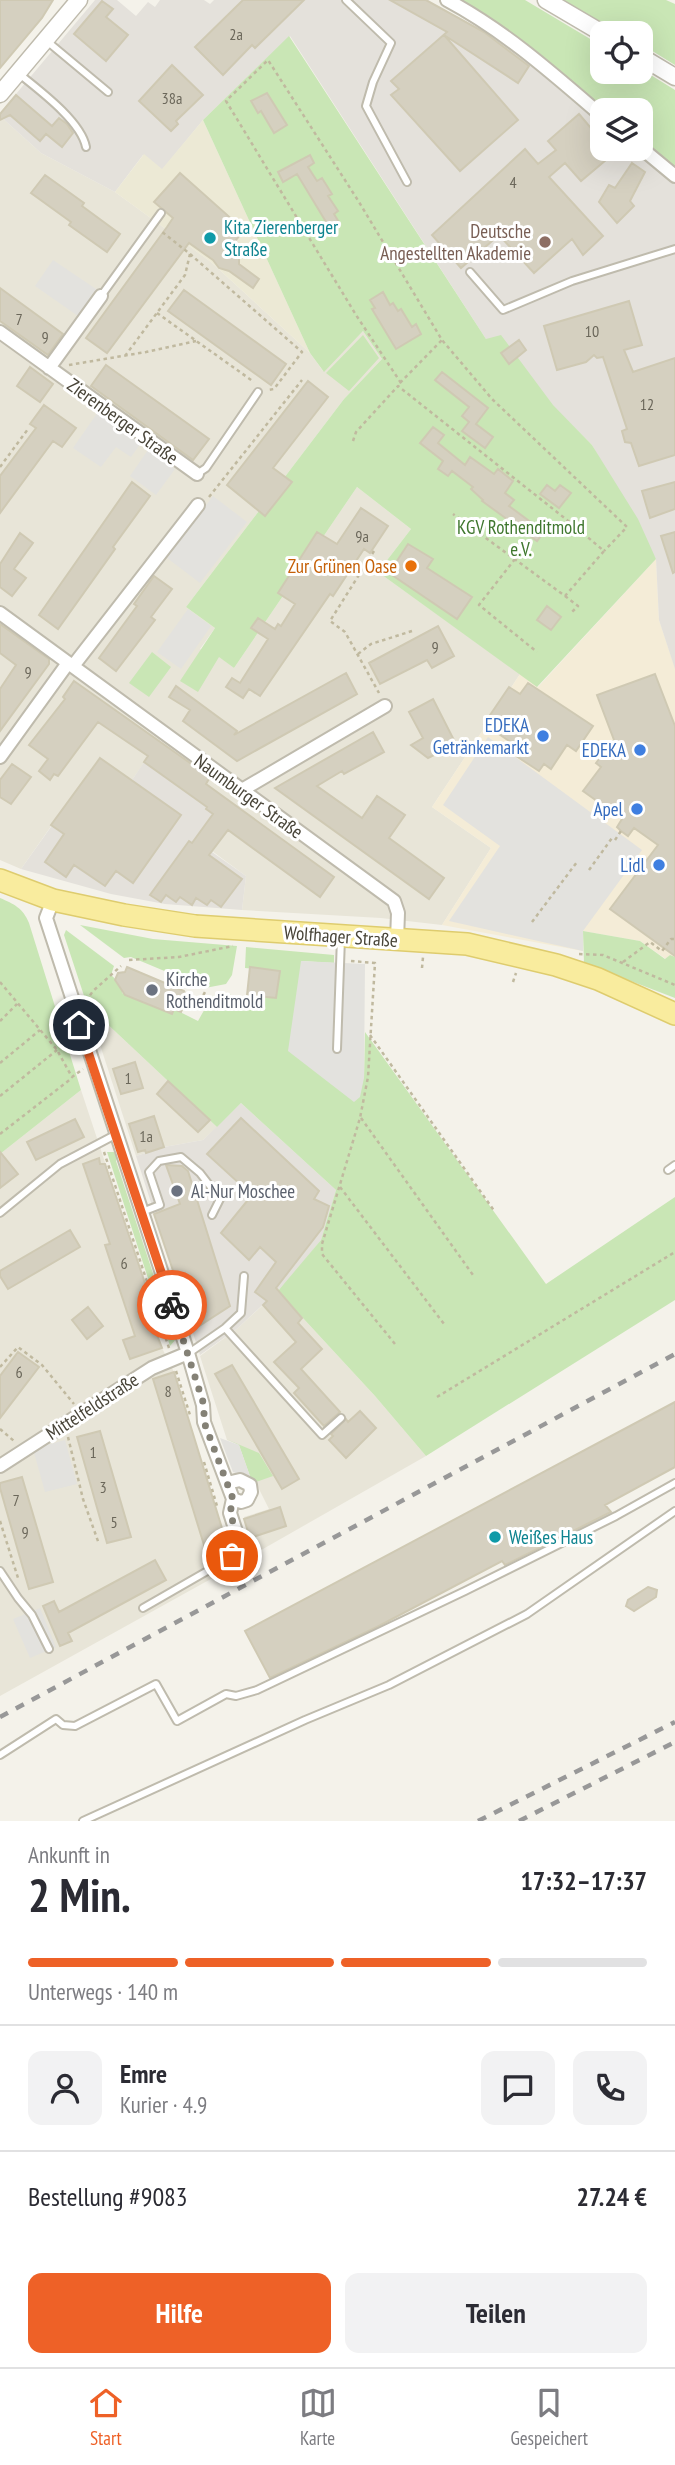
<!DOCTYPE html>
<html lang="de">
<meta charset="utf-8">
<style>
body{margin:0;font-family:"PT Sans Narrow",sans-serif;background:#f2f2f3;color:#2b2b33;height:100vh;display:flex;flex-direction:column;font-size:26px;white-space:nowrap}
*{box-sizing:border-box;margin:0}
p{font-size:23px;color:#7c7c81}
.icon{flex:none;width:38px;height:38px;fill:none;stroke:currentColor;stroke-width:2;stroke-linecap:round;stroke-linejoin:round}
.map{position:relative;height:1821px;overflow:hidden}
.side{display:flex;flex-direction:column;background:#fff;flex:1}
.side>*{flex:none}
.tools{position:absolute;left:590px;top:21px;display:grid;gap:14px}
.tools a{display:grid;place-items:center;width:63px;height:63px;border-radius:14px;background:#fff;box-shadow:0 7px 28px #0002;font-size:35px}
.pin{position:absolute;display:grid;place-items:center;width:60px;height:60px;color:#fff;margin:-30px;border:4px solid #fff;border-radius:50%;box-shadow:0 2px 7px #0007}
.courier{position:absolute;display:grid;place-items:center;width:70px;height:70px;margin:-35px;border:5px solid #ee6127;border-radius:50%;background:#fff;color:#222;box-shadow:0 2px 9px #0007}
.overview em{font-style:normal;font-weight:700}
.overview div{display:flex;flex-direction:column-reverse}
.overview{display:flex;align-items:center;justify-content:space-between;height:119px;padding:0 28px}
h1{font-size:46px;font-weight:700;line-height:52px}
.bar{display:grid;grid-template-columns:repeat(4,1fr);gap:10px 7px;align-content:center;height:84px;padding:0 28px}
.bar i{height:9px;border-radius:5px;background:#e1e1e2}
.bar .current{background:#ee6127}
.bar p{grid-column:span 4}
.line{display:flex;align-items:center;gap:18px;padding:0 28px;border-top:2px solid #e1e1e2}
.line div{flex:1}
.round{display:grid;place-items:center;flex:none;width:74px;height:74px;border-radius:14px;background:#f2f2f3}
.primary-button{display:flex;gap:14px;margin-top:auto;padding:14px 28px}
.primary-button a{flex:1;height:80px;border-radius:14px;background:#ee6127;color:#fff;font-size:28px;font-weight:700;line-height:80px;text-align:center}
.primary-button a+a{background:#f2f2f3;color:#2b2b33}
.tabs{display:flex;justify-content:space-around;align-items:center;height:98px;border-top:2px solid #e1e1e2;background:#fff;font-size:19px;color:#7c7c81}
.tabs a{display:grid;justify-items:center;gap:4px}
.tabs .current{color:#ee6127}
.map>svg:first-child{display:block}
.residential{fill:#e8e5d8}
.commercial{fill:#f4ecd7}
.industrial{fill:#e4e1db}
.education{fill:#ece9d5}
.green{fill:#c9e6b5}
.parking{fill:#e3e2de}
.building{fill:#d5d0c0;stroke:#cfc9b3;stroke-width:2}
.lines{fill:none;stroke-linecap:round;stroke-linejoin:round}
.service-casing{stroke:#bfbbad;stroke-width:10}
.minor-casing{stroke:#bfbbad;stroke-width:16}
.tertiary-casing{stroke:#bfbbad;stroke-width:19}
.primary-casing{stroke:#decc6e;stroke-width:24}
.path{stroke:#c0b99f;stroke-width:2.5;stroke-dasharray:3.5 3.5;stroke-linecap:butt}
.service{stroke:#fff;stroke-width:6}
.minor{stroke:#fff;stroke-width:12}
.tertiary{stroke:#fff;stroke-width:16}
.primary{stroke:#f9ec9e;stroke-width:21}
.rail{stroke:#989898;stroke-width:4.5;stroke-dasharray:9 9;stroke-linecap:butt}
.done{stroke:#848176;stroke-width:7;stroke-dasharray:0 12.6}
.route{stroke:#ee6127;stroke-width:9}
.culture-dot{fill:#0f9aa8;stroke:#fff;stroke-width:2.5}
.education-dot{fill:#8d6e63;stroke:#fff;stroke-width:2.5}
.food-dot{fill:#e8710a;stroke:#fff;stroke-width:2.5}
.shop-dot{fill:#3f7fe0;stroke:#fff;stroke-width:2.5}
.worship-dot{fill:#6b7280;stroke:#fff;stroke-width:2.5}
.labels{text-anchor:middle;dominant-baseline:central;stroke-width:6;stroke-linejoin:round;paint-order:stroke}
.number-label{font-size:16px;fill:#6b675a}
.culture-label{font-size:19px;fill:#0d838f;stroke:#fff;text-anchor:start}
.education-label{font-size:19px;fill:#785e54;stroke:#fff;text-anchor:end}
.street-label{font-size:19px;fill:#484438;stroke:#fff}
.park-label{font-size:19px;fill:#3f772e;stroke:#fff}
.food-label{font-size:19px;fill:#c56008;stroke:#fff;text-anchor:end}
.shop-label{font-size:19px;fill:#366cbe;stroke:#fff;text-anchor:end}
.worship-label{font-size:19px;fill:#5b616d;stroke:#fff;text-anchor:start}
</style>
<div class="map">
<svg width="675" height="1821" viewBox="0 0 675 1821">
<rect width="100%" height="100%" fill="#f4f2ea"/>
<path class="residential" d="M0 116 41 153 115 192 211 262 310 353 323 371 363 331 382 359 344 399 186 607 215 628 200 649 220 657 234 668 357 487 411 529 378 572 520 674 432 807 491 848 442 925 381 918 242 910 246 876 212 851 206 809V784L160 740 132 780 99 758 21 869 0 860Z
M103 1020 217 1127 203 1140 164 1147 136 1156 93 1023Z
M81 1090 160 1328 156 1330 162 1348 174 1372 229 1552 236 1565 0 1696V1154Z
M278 1291 375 1396 426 1456 256 1553 244 1517 269 1509 256 1483 251 1479 239 1445 227 1440 200 1356 238 1328Z"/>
<path class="commercial" d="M656 559 659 620 675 668V957L670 955 666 959 640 941 583 931V951L442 925 491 848 432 807 520 674 538 687Z"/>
<path class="industrial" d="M95 0H117L136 16 148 2 155 7 160 0H204L210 4 214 0H426L479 28 532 62 554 85 602 124V149H633L675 183V669L659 620 656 559 592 445 486 339 290 36 203 120 162 170 143 155 115 192 41 153 0 116V113Z
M159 740 210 777 206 784 218 792 206 809 230 827 212 852 246 876 242 910 165 904 111 894 21 869 100 758 132 780Z
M241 1103 336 1190 321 1240 289 1280 238 1328 200 1355 136 1156 164 1147 203 1140Z"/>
<path class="education" d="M203 120 310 353 211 262 115 192 144 154 162 169Z"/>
<path class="green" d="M459 0H525L602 46V72H640L641 69 675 90V169L641 140 640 110H605C558 71 513 30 459 0Z
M562 0H666L675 4V65L641 44 640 33H621Z
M289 36 486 339 501 335 553 405 592 445 638 519 656 559 537 687 378 572 411 529 357 487 234 668 219 657 198 692 180 681 215 628 186 607 344 399 382 359 363 331 324 372 310 353 203 120Z
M363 335 379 358 349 391 326 373Z
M152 652 171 667 149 697 129 683Z
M0 898C14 904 23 908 29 923L81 1090 0 1154Z
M80 925 153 939 237 946 232 975 226 984 205 988 131 957 124 958Z
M66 930 114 966 111 975 124 987 122 993 171 1014 174 1009 198 1021 212 996 229 994 242 1000 247 995 276 998 279 971 245 968 246 947 334 955V963L301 961 364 1078 365 1032 546 1284 675 1197V1300L426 1456 375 1396 278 1291 321 1240 336 1190 241 1103 217 1127 103 1020 93 1023 64 935Z
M583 931 640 941 665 959 670 955 675 957V998L584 963Z
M107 1152H114L118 1156 116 1161 171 1328 175 1332 177 1338 170 1346Z
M226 1439 259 1453 273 1476 256 1482 251 1479 239 1445Z"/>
<path class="parking" d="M53 260 96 289 78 316 35 286Z
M98 412 141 443 131 457 116 447 101 467 73 448Z
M148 450 175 469 156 495 130 476Z
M213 496 247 522 200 583 167 558Z
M188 609 211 626 181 669 157 652Z
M488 737 642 850 583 931V951L449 921 500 846 443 805Z
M301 961 365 964 364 1078 360 1097 354 1102 288 1051Z
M220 1438 239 1445 251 1479 233 1472Z
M65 1440 77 1484 45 1492 33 1449Z
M40 1608 56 1647 30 1658 13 1619Z"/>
<path class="building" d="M0 0H53L42 18 0 68Z
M243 0H304L255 48 252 45 223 75 195 47Z
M390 0H426L484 32 529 66 518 83 444 35 518 120 460 171 391 95 399 89 391 81 447 32Z
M102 1 113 9 106 17 128 35 106 61 74 34Z
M172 65 203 95 176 121 178 124 171 131 139 101Z
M267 93 287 125 274 133 261 111 258 113 251 101Z
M16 95 52 126 59 118 67 124 73 133 62 147 46 134 40 141 10 115 0 120V114Z
M579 114 602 141V149H619L581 181 565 163 549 177 603 236 583 255 572 239 534 273 499 235 461 268 432 235 525 149 538 164 556 150 548 141Z
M310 155 314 163 308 167 317 181 322 178 332 194 328 196 338 211 334 214 340 224 331 230 297 174 283 182 278 172Z
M632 163 645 172 630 201 634 206 617 223 599 202 609 185 615 188Z
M180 173 244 230 232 245 239 254V264L259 279 253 288 229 271 219 268 213 260 189 243 107 353 86 338 167 227 173 218 154 202Z
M45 175 84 203 82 206 120 234 107 252 69 225 71 222 31 193Z
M0 288 63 334 48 355 0 321Z
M184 290 286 364 271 385 168 311Z
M383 292 390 305 393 303 398 311 401 309 412 327 416 324 421 334 396 349 372 309 375 308 370 300Z
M629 301 642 345 624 350 633 372 675 358V455L639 466 631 443 625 442 622 431 627 429 603 357 597 358 594 355 586 362 557 370 544 326Z
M519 340 526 350 509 364 501 353Z
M106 365 209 439 193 460 91 386Z
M30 367 53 384 40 402 17 386Z
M442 372 488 408 476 424 493 437 485 448 462 431 469 422 462 416 469 407 435 380Z
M308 381 328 397 273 468 292 482 265 516 227 485Z
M44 405 76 428 62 447 53 441 0 513V476L36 428 30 424Z
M433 427 444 435 438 443 465 465 470 457 494 474 498 469 513 481 505 493 514 500 509 506 544 532 537 541 482 501 483 500 471 489 473 487 452 471 448 476 438 469 443 461 420 443Z
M132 482 150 496 113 547 115 549 58 629 39 615Z
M675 482V509L650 518 642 491Z
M547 485 555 491 560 485 571 493 559 508 540 494Z
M361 508 388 526 370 553 364 549 333 596 330 594 260 696 249 689 243 698 226 687 232 678 240 683 268 639 251 628 258 618 275 629 278 624 281 626 295 604 278 593 317 532 337 544Z
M675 532V572L673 573 661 536Z
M20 533 33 543 14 569 26 578 12 596 0 587V564Z
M408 544 433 559 427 568 472 597 457 619 389 573Z
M154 576 172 589 151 617 155 620 116 671 99 658 137 606 134 604Z
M547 606 561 617 551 630 537 620Z
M0 624 49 659V664L0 731V689L16 665 0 653Z
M438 626 454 656 432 668 427 660 380 684 369 663Z
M346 673 357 694 237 761 183 721 190 710 169 697 176 686 237 731 234 735Z
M655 674 675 726V956L610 909 658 845 634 828 628 836 621 831 617 827 622 819 583 791 601 767 596 763 614 740 597 695Z
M74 681 210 777 206 784 334 877 320 897 228 830 209 855 242 879 221 907 211 900 207 905 196 898 192 905 180 897 176 902 166 895 161 902 150 895 189 841 192 843 213 814 206 809 207 807 144 762 148 756 98 722 58 776 54 774 50 780 39 771 48 759 29 745 65 699 63 697Z
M528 683 593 726 576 751 567 745 551 769 544 764 539 771 510 752 515 745 484 724 509 687 520 694Z
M433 699 456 744 428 758 411 745 423 738 409 712Z
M373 732 384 752 344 774 342 771 317 786 362 818 377 796 405 815 389 838 444 878 429 899 275 788Z
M100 758 181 815 133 883 116 871 105 886 74 865 66 877 45 862 64 834 51 825Z
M12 764 31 777 11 804 0 797V780Z
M127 967 184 991 187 998 181 1012 174 1009 172 1014 125 995 115 980 118 973 125 972Z
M250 967 280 971 276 998 247 995Z
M135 1062 143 1088 121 1094 113 1069Z
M168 1081 210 1120 198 1132 157 1094Z
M154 1116 164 1147 146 1153 145 1150 138 1152 129 1124Z
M241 1118 319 1191 314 1199 329 1206 323 1227 276 1288 302 1318 298 1323 322 1349 301 1369 340 1412 324 1426 294 1393 299 1388 274 1362 296 1342 263 1305 267 1301 255 1292 276 1262 260 1247 249 1260 221 1233 252 1195 207 1154Z
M75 1119 84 1137 36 1160 27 1142Z
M0 1152 18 1174 0 1188Z
M99 1158 100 1164H105L160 1328 155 1330 162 1348 130 1359 123 1340 135 1336 105 1245 110 1244 83 1164Z
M166 1165 182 1166 188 1171 230 1306 193 1330 154 1214 180 1204Z
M70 1230 80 1247 8 1289 0 1276V1271Z
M88 1307 103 1326 87 1339 72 1320Z
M18 1352 39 1367 0 1418V1376Z
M232 1365 299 1479 282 1489 215 1374Z
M174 1372 229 1551 208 1558 153 1379Z
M675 1402V1467L605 1505 611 1512 505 1565 502 1561 377 1627 270 1678 245 1631Z
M360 1411 376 1428 346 1458 329 1440 333 1436 331 1434 346 1419 348 1422Z
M100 1431 131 1537 107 1543 77 1437Z
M22 1477 53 1582 29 1589 0 1488V1483Z
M280 1507 286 1526 250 1538 244 1519Z
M155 1560 166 1580 68 1633 72 1641 60 1646 43 1606 54 1601 59 1612Z
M648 1587 657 1590 656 1597 634 1611 626 1606 628 1600Z"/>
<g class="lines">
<defs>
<path id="service" d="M346 0 391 43 373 82 366 106 407 182
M48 42 108 92
M18 73C39 90 81 121 86 147
M470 272 503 310 572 281 675 249
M101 296 161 213
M197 474 206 468 258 392
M337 1049 341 938
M668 1170 675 1165
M142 1212 160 1205 149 1172 159 1161 181 1157 200 1173 220 1199 212 1215
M0 1213 60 1164 115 1135
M225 1328 322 1435 341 1418
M189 1353 225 1328 241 1313 244 1276
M0 1571 18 1598 32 1615 49 1649
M143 1608 230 1558 241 1547
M0 1755 56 1719 63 1725 75 1726 156 1684 177 1721 226 1694 236 1696 257 1690 465 1591 616 1516 675 1483
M83 1821 305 1720 389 1685 527 1614 675 1511"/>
<path id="minor" d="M447 0C505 31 552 73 602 116
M640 147 675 176
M0 332 197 474
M49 368 101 296
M0 613 394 901 398 913 397 940
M73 666 198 505
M0 757 68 663
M242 790 385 706
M53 900 46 918 188 1353 203 1405 204 1422 233 1499 230 1513 241 1547
M0 1466 152 1368 188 1353
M227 1483 240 1480 250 1485 251 1492 247 1500 241 1502 233 1499"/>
<path id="tertiary" d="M546 0 602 33
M640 56 675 77
M0 94 79 0"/>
<path id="primary" d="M0 880 53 900 124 915 195 926 467 944 556 965 598 979 675 1014"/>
</defs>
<use href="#service" class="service-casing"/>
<use href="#minor" class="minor-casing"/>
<use href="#tertiary" class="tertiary-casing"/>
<use href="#primary" class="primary-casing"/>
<path class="path" d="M190 254 302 352 274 389 268 390
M157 313 254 382
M125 356 185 275 190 254 161 231
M69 365 146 352 196 341
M400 383 442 340
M401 383 356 315 226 101 268 60 359 202 442 340 492 399 627 527 604 551
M353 441 356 432 398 386 572 524 604 551 565 596 453 514
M0 467 28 429
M209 497 302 380
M374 551 330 621 345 632 379 693
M515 559 479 605 537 652
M565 596 578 606 570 614
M358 654 371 644 412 631
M615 840 621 831
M589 870 612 838
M532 922 577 862
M579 954 603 955 675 985
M129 960 179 957 233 946
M351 961 375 963 368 1077 360 1118 322 1244V1254L395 1344
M623 962 650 942 662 951 671 939H675
M422 968 423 957
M0 982 57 1050 72 1077 83 1069
M513 982 516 973
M86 1001 93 991 121 966
M184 1006 196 1009 205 992
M0 1021 17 1004
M370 1035 495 1212
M0 1063 40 1030
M0 1096 57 1050
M361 1118 473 1275
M0 1134 72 1078
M104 1152 169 1348
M340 1187 444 1324
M0 1367 18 1347 42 1365 74 1404
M176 1371 190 1415
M437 1397 675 1252
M0 1429 14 1441
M68 1437 83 1499 99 1544
M204 1462 217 1506
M0 1521 18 1578"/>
<use href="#service" class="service"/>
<use href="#minor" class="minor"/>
<use href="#tertiary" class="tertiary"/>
<use href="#primary" class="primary"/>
<path class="rail" d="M0 1717 675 1354
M478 1821 675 1722
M519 1821 675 1742"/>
</g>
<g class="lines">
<path class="done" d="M172 1305 204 1405V1422L233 1499 230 1513 241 1547 232 1556"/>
<path class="route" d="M79 1025 172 1305"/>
</g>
<g class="culture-dot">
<circle cx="210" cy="238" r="7"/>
<circle cx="495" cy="1537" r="7"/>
</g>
<circle class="education-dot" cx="545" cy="242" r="7"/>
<circle class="food-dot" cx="411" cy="566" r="7"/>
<g class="shop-dot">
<circle cx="543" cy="736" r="7"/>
<circle cx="640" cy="750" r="7"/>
<circle cx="637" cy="809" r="7"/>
<circle cx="659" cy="865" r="7"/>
</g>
<g class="worship-dot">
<circle cx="152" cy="990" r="7"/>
<circle cx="177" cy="1191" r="7"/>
</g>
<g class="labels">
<g class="number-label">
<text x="236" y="34">2a</text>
<text x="172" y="98">38a</text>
<text x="513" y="182">4</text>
<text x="19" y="319">7</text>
<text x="592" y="331">10</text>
<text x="45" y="337">9</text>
<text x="647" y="404">12</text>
<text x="362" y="536">9a</text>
<text x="435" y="647">9</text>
<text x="28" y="672">9</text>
<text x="128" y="1078">1</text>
<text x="146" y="1136">1a</text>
<text x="124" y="1263">6</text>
<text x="19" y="1372">6</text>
<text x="168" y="1391">8</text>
<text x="93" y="1452">1</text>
<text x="103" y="1487">3</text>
<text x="16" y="1500">7</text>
<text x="114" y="1522">5</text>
<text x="25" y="1532">9</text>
</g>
<g class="culture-label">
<text x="224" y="227">Kita Zierenberger<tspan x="224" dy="22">Straße</tspan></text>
<text x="509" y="1537">Weißes Haus</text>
</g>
<g class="education-label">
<text x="531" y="231">Deutsche<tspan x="531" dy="22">Angestellten Akademie</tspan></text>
</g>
<g class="street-label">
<text transform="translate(123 421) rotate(36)">Zierenberger Straße</text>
<text transform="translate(249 796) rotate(36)">Naumburger Straße</text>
<text transform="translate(341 936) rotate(4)">Wolfhager Straße</text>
<text transform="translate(92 1406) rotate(-33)">Mittelfeldstraße</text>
</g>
<g class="park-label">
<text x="521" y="527">KGV Rothenditmold<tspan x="521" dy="22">e.V.</tspan></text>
</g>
<g class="food-label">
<text x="397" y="566">Zur Grünen Oase</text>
</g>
<g class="shop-label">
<text x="529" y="725">EDEKA<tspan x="529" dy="22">Getränkemarkt</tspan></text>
<text x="626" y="750">EDEKA</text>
<text x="623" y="809">Apel</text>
<text x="645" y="865">Lidl</text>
</g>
<g class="worship-label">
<text x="166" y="979">Kirche<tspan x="166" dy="22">Rothenditmold</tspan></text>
<text x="191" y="1191">Al-Nur Moschee</text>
</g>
</g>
</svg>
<div class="tools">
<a><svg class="icon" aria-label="locate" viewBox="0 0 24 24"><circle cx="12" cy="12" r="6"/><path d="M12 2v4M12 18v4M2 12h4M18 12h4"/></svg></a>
<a><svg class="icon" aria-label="layers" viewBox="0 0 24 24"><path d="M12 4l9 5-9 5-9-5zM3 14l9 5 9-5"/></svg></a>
</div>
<div class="pin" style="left:232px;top:1556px;background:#ea580c"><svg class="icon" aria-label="bag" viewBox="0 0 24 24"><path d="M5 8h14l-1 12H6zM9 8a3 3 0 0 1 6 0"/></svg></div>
<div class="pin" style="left:79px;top:1025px;background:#1f2937"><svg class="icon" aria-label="home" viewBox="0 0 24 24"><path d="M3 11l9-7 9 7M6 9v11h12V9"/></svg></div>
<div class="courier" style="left:172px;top:1305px"><svg class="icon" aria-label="bike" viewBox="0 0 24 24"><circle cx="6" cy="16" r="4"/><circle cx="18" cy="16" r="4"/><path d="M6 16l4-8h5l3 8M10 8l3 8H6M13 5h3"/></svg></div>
</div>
<section class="side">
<div class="overview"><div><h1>2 Min.</h1><p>Ankunft in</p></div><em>17:32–17:37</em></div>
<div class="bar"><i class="current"></i><i class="current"></i><i class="current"></i><i></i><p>Unterwegs · 140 m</p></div>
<div class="line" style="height:126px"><a class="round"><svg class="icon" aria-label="person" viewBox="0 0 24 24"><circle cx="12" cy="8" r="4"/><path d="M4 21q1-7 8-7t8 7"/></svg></a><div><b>Emre</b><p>Kurier · 4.9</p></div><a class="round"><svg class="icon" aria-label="chat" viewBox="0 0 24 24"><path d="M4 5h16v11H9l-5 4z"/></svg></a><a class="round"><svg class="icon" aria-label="phone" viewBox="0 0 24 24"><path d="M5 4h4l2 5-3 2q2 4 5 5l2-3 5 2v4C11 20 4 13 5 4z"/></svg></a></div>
<div class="line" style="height:91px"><div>Bestellung #9083</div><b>27.24 €</b></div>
<div class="primary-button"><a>Hilfe</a><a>Teilen</a></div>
</section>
<nav class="tabs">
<a class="current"><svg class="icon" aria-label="home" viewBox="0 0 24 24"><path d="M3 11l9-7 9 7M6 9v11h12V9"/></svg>Start</a>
<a><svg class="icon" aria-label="map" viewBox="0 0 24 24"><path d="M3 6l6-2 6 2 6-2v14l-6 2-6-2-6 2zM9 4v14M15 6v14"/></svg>Karte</a>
<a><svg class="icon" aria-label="saved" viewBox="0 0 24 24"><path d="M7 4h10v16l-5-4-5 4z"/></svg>Gespeichert</a>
</nav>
